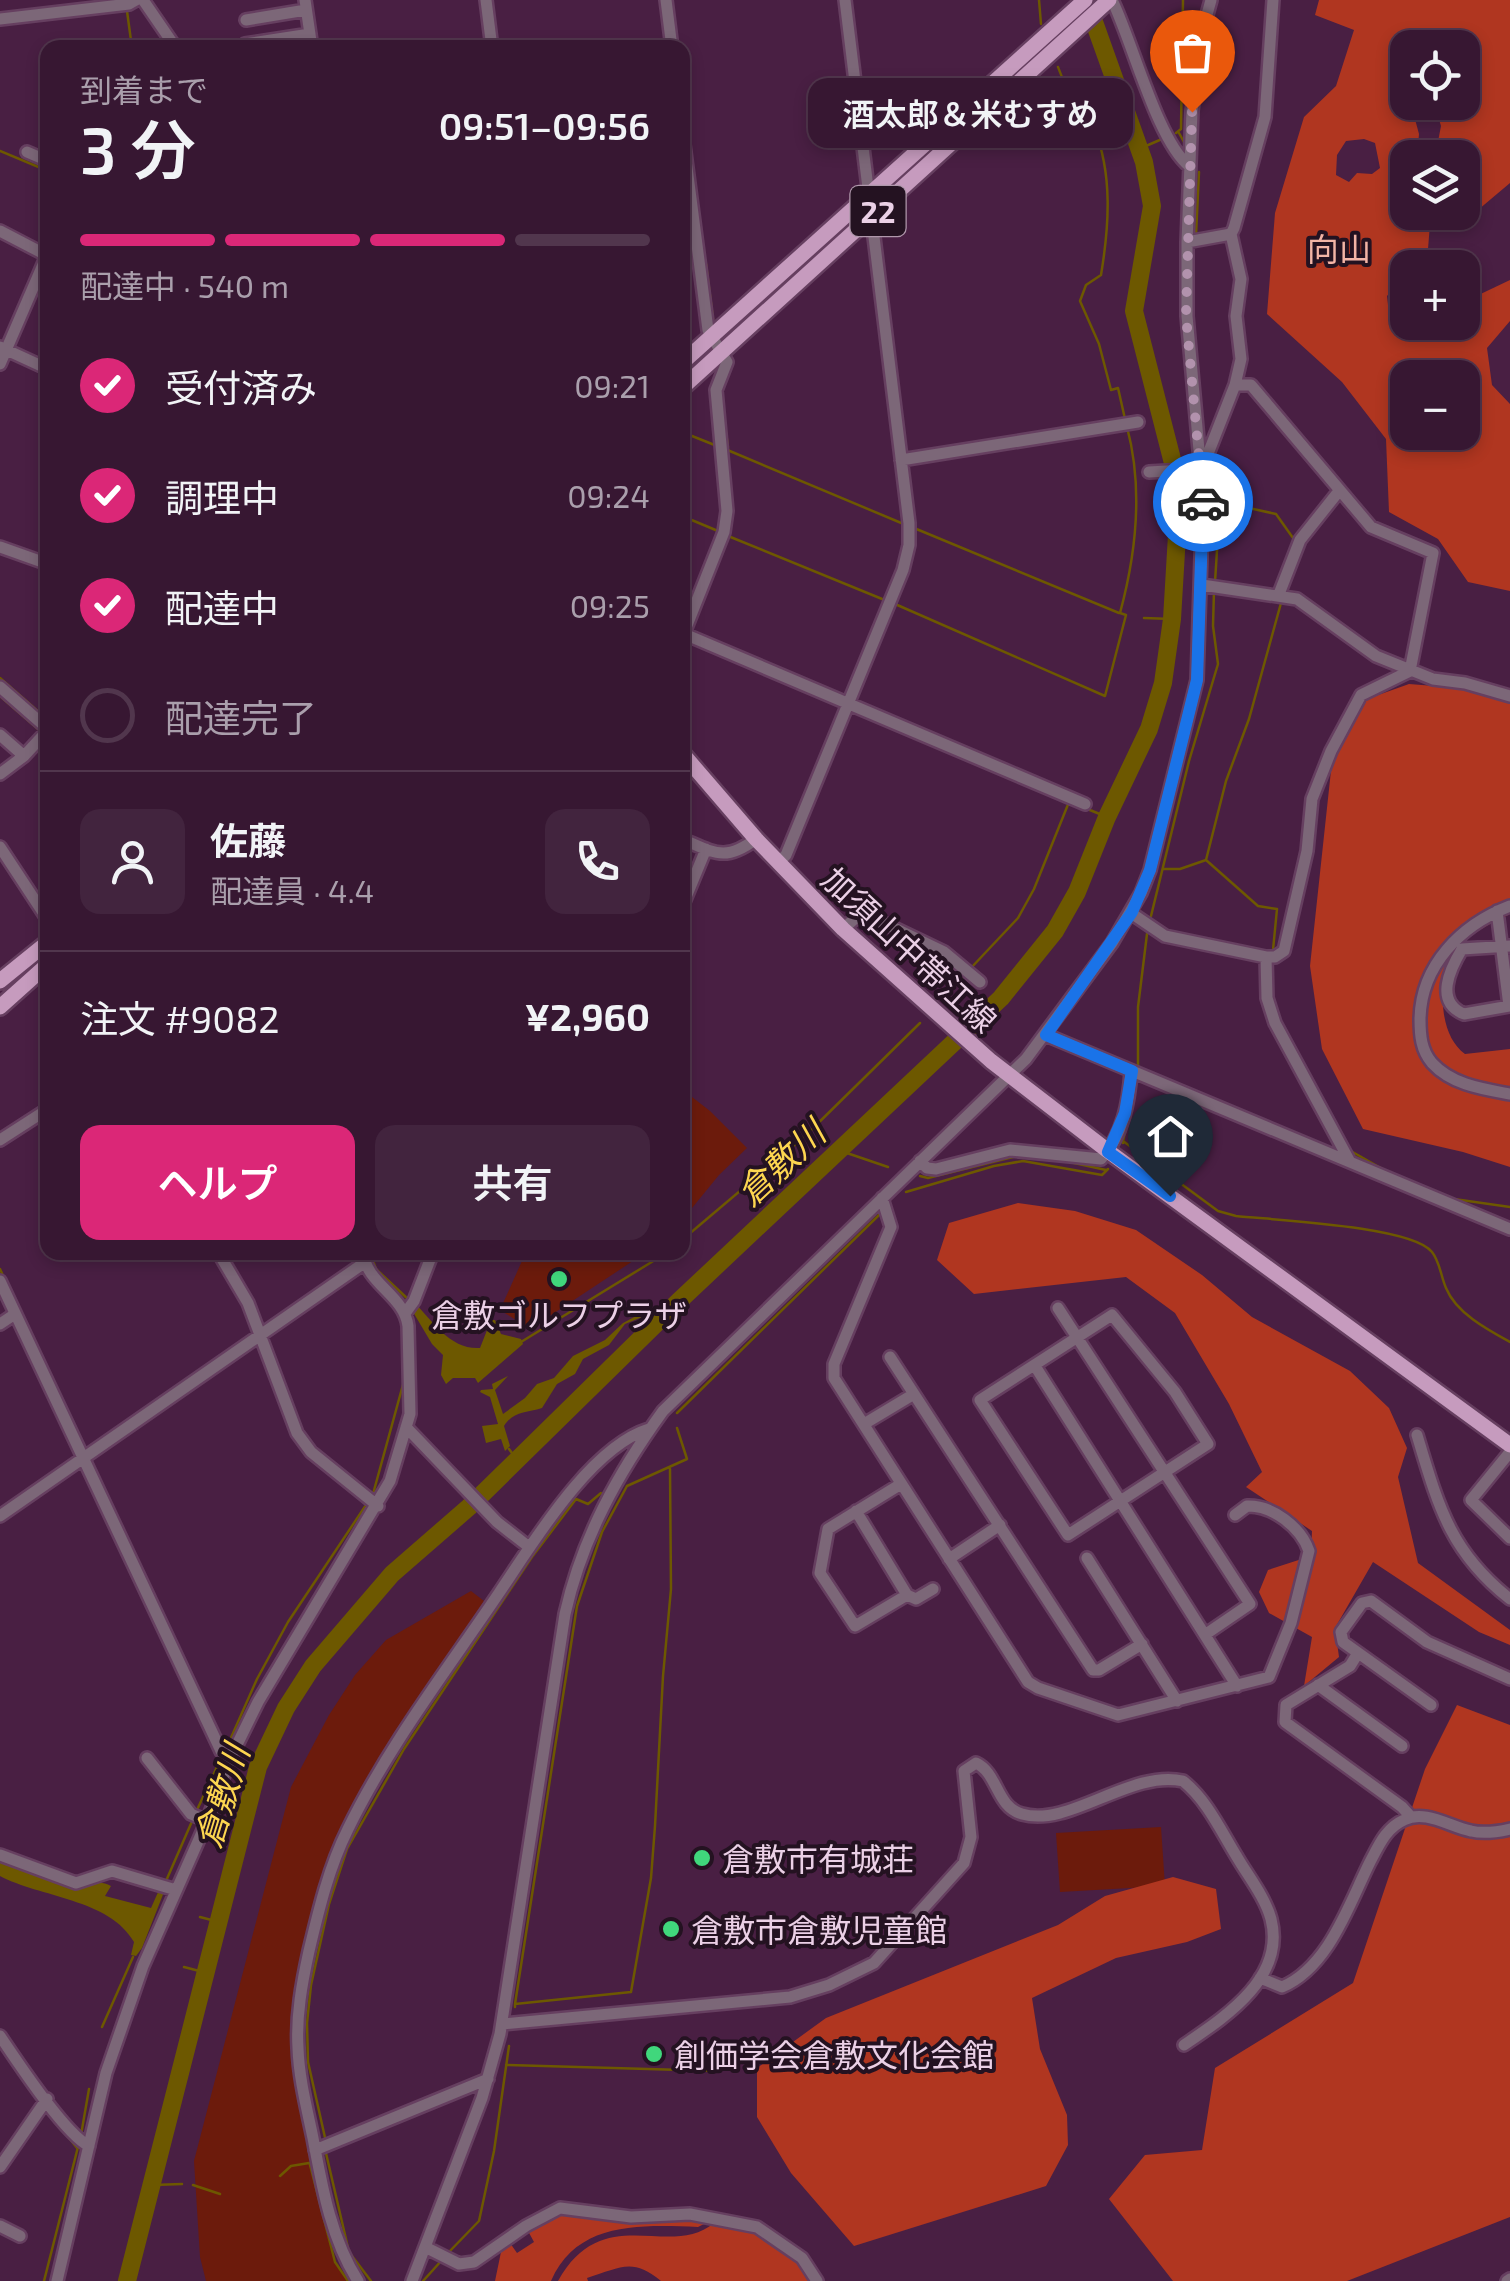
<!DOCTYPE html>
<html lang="ja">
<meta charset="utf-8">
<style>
body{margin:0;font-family:"Exo 2","Noto Sans JP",sans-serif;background:#42243e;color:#f1f3f6;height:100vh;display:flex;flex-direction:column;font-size:38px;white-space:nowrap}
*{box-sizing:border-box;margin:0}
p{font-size:32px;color:#aa9fac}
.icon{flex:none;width:55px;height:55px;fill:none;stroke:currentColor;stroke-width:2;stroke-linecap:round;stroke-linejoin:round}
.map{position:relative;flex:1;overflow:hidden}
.sheet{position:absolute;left:40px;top:40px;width:650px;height:1220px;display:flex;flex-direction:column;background:#371732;border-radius:20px;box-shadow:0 5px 15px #0003,0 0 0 2px #51364d}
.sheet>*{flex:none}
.tools{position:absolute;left:1390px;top:30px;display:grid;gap:20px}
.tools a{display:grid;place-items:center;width:90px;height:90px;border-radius:20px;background:#371732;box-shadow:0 5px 15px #0003,0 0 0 2px #51364d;font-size:50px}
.pin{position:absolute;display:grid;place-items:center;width:85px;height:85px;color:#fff;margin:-102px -42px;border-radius:50% 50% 50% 0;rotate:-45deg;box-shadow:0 0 10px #0007}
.pin .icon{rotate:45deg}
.courier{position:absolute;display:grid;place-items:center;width:100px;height:100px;margin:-50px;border:8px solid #1a73e8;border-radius:50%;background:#fff;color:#222;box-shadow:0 2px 12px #0007}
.bubble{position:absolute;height:70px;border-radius:20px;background:#371732;box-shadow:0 5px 15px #0003,0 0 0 2px #51364d;font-size:32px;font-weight:600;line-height:70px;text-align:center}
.head em{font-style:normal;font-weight:600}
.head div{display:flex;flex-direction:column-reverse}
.head{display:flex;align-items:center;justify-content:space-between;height:170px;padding:0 40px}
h1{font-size:65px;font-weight:600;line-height:75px}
.bar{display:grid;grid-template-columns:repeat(4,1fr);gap:15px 10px;align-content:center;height:120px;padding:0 40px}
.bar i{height:12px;border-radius:8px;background:#51364d}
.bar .on{background:#db2777}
.bar p{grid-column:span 4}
.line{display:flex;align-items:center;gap:25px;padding:0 40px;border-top:2px solid #51364d}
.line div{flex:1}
.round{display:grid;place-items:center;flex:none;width:105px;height:105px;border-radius:20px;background:#42243e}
ol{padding:0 40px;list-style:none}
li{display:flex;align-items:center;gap:30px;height:110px}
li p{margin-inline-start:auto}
li .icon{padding:10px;border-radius:50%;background:#db2777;color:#fff;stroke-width:4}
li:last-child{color:#aa9fac}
li i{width:55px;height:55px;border:5px solid #51364d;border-radius:50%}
.button{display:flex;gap:20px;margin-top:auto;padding:20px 40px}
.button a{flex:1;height:115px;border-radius:20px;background:#db2777;color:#fff;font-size:40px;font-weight:600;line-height:115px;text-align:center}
.button a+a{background:#42243e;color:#f1f3f6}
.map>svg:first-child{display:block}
.green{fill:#6c1b0c}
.forest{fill:#b03620;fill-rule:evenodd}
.water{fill:#6d5800}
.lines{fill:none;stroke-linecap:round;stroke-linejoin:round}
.stream{stroke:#6d5800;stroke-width:2.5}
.river{stroke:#6d5800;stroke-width:18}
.minor-casing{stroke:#663f60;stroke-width:16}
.major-casing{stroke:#663f60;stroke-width:20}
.minor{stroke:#7c6778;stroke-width:11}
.major{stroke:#c69bbe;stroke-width:15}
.done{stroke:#b292ad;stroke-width:10;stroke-dasharray:0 18}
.route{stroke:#1a73e8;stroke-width:12}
.poi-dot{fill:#40d77c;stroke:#241221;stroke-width:4}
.labels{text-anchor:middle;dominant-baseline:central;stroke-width:8;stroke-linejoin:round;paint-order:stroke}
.shield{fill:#241221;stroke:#af97ab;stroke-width:2.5}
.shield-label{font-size:30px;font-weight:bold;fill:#ebd0e6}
.park-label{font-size:32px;fill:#f3b4a6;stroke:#241221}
.street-label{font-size:32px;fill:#ebd0e6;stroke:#241221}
.poi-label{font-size:32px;fill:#ebd0e6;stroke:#241221;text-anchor:start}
.water-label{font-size:35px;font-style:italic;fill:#fdd650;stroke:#241221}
</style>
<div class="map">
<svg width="1510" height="2281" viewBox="0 0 1510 2281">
<rect width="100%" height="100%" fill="#491f43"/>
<path class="green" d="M683 1090 710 1111 747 1148 719 1175 683 1219Z
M526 1252H645V1253L530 1329 500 1310Z
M471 1591 484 1601 343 1822 322 1877 297 1978 292 2018 296 2086 330 2244 336 2262 348 2281H206L200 2257 194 2161 291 1787 329 1715 355 1675 386 1640Z
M1161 1827 1165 1886 1060 1892 1056 1833Z"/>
<path class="forest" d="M1319 0H1510V183L1453 231 1446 224H1430L1428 249 1412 267 1408 268 1407 272 1387 296 1388 305 1407 290 1408 322H1462L1463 294 1468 300 1510 280V321L1487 348 1492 385 1510 404V591L1468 582 1438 539 1389 512 1386 439 1342 382 1267 314 1275 213 1304 117 1336 86 1354 30 1315 15ZM1408 48H1462V102L1434 103 1441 126 1435 157 1462 158V212H1408V158L1417 157 1419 134 1412 108 1430 103 1408 102ZM1364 139 1375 143 1380 168 1372 174 1357 173 1349 182 1336 175 1337 155 1346 141ZM1408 378H1462V432H1408Z
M1409 684 1510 692V914C1492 923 1469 933 1457 950 1437 977 1437 1034 1465 1054L1510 1049V1167L1463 1152 1363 1129 1322 1049 1310 966 1333 752 1367 699Z
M1018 1203 1075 1211 1136 1230 1202 1275 1252 1317 1350 1371 1389 1408 1407 1448 1398 1477 1418 1563 1510 1630V1645L1479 1632 1373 1562 1335 1628 1339 1657 1304 1686 1312 1637 1269 1613 1259 1592 1268 1570 1311 1556 1312 1531 1246 1487 1262 1472 1229 1404 1175 1313 1126 1277 974 1294 937 1260 949 1223Z
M1457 1705 1510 1725V2217L1347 2281H1173L1109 2199 1145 2155 1202 2150 1215 2068 1353 1983 1425 1769Z
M1173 1877 1216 1889 1221 1929 1187 1942 1116 1958 1032 1998 1040 2049 1067 2115 1068 2145 1046 2186 854 2246 791 2173 757 2117V2068L826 2018 1058 1925 1105 1896Z
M559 2211 682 2219 704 2224 698 2227C641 2225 577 2221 551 2281H495L501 2252 510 2243 517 2253 534 2242 528 2231Z
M714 2223C760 2233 784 2241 813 2281H661C632 2257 620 2268 587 2278L588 2281H558C603 2200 670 2260 714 2223Z"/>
<path class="water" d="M415 1303C433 1322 451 1350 480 1348L491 1320H495L501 1334 521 1339 523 1344 478 1383 475 1378H453L446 1384 441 1375 443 1355 432 1344 413 1312Z
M638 1315H647L625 1324 609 1345 583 1359 575 1374 557 1384 542 1408C526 1413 513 1411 504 1426L510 1446 505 1451 501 1439 486 1443 482 1426 498 1424 490 1397 480 1392 481 1390 493 1389 492 1384 508 1376 495 1390 503 1414 525 1398 537 1384 554 1378 573 1356 605 1340 623 1323Z
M0 1859C23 1868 48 1880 72 1885 88 1888 97 1878 111 1886L105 1896 151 1908 159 1890 164 1892 142 1948 136 1956 131 1955 134 1942C110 1899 39 1897 0 1876Z"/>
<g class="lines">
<path class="stream" d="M311 0 318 48
M672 0 678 48
M1039 0 1041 24
M127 11 132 48
M1058 67C1065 90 1086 106 1094 128 1113 174 1109 227 1101 275L1086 285 1080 301 1099 344 1111 390 1118 388 1125 419
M682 83 689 138
M1176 133 1181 129 1183 0
M1179 133 1184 142
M1139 149 1162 139
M0 151 48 171
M1196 235 1199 172
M706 264 713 319
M723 410 728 447
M682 432 717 446
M725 449 906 525
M1221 511 1249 508 1276 514 1293 538
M682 516 718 531
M914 528 1119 613
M728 536 887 601
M1215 582 1220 503
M895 604 1105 696 1126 615 1120 613C1136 554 1143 487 1127 427
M1144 618 1172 619
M0 678 48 720
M0 696 38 729
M1085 808 1107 817
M1206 860 1258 906 1277 909 1273 950
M1163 869H1180L1206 860 1226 781 1249 719 1281 603
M1151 916 1189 761 1218 664 1213 626 1214 590
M970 969 1018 918 1034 889 1069 802
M942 1000 964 975
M1138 1067V1007L1147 934
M1123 1141 1133 1100
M1123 1143V1141L1218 1211 1236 1216C1273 1220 1412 1226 1432 1252 1440 1262 1441 1277 1446 1288 1456 1313 1488 1330 1510 1342
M1349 1150 1386 1171 1454 1199 1510 1207
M841 1151 888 1167
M1065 1161 1106 1170
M920 1176 928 1178 1017 1156
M906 1192 994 1166 1023 1161 1102 1175 1108 1169
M682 1240 805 1136 920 1023
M370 1252 376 1269 410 1301
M0 1269 5 1280
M362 1272 386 1299
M644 1316 662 1317
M521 1342 668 1252
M677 1413 880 1214
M509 1449 517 1460
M627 1486 687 1459 677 1428
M373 1494 404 1381
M226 1749 257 1679 288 1622 366 1505
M196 1812 222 1756
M166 1881 193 1819
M200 1917 219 1922
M184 1967 207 1973
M515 2004 577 1606 602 1532 627 1486
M515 2007V2004L631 1992 651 1878 655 1826 663 1676 671 1589 670 1469
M102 2027 133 1957
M506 2065 718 2071
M448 2090 483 2074
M54 2119 77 2148
M81 2135 89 2089
M326 2142 308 2062 307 2023 311 1985 329 1904 347 1849 404 1749 532 1557 576 1499 588 1504 601 1493
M325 2149 349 2252 371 2281
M310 2165 335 2262 348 2281
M280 2176 291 2166 309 2163
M153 2185 182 2184
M193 2185 220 2194
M447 2254 479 2221 494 2151 509 2046
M44 2281 79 2143
M423 2281 442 2260"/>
<path class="river" d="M127 2281 258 1767 286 1708 313 1666 392 1574 469 1507 679 1301 1001 998 1055 931 1077 892 1107 817 1149 729 1163 683 1172 619 1177 535 1175 471 1134 311 1152 206 1144 162 1088 5"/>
<defs>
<path id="minor" d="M143 0 176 48
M305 0 312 48
M486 0 492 48
M666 0 672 48
M1112 0C1132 40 1157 140 1189 166
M0 19 129 4 136 0
M246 20 306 10
M245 44 310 34
M682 129 708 330 727 362 716 390 727 511 724 532 682 638
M27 152 48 161
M0 231 48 256
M1187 242 1231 234 1234 228 1265 117 1273 0
M0 347 48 369
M0 364 48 253
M901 460 1138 422
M1149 472 1202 469 1235 385 1241 359 1236 316 1241 279 1231 234
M0 547 48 564
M1202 585 1297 599 1376 656 1433 679 1465 683 1510 696
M1279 594 1300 540 1339 491
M682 633 1085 804
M0 687 48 729
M0 735 24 756
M0 774 24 756 48 730
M682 839C715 853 725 862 756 839
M0 847 48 920
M778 863 786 855 903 570 909 545V523L845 0
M1510 906C1461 925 1421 965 1420 1019 1420 1035 1421 1050 1432 1063 1452 1085 1483 1089 1510 1094
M682 907 706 849
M1497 911 1509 1006
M1131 913 1165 936 1266 957H1275L1284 951 1307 851 1312 799 1331 751 1361 695 1410 671 1433 553 1371 527 1251 385H1235
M843 929 859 915 869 916 944 952 980 982
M1510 946 1462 949C1450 969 1434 1002 1464 1014L1510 1006
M1266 957 1267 998 1275 1023 1349 1160
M1046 1035 1510 1229
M0 1140 48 1109
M920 1161 927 1168 936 1169 1010 1150 1101 1159C1123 1135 1129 1102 1131 1071
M882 1198 891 1227 834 1364V1378L1028 1682 1038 1688 1118 1715 1269 1677 1291 1623 1309 1551C1301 1527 1272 1505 1247 1506L1235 1515
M218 1252 248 1303 297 1433 311 1452 378 1506
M0 1281 221 1751 230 1759
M1058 1308 1250 1604 1206 1634
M406 1312 414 1301 433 1252
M1112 1315 1175 1392 1208 1444 1068 1535 980 1400Z
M0 1324 15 1314
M890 1357 1093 1670H1099L1142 1644
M1035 1366 1237 1686
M864 1424 914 1394
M406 1427 497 1522 529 1547
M1417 1435C1438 1505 1450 1552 1510 1599
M1510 1452 1471 1500 1510 1538
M901 1484 828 1529 820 1573 855 1626 907 1595
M856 1511 907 1595 916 1599 933 1589
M0 1516 364 1263
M1087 1558 1177 1701
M949 1559 1000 1525
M1358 1653 1350 1666 1286 1705 1285 1722 1402 1807 1411 1817
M1318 1685 1402 1746
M1431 1705 1343 1642 1341 1632 1362 1603 1371 1601 1427 1642 1510 1679
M147 1758 191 1814 207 1821
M0 1855 76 1883 112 1871 176 1890
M1260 1978 1282 1987C1329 1967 1349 1904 1370 1862 1379 1845 1386 1828 1404 1820 1425 1809 1450 1827 1471 1831 1484 1834 1497 1832 1510 1829
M502 2024 790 1997 829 1985 874 1963 964 1863 971 1837 964 1771 976 1763C998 1773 996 1807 1022 1814 1069 1828 1131 1769 1183 1781 1207 1800 1221 1831 1237 1857 1248 1876 1265 1897 1271 1919 1286 1978 1225 2017 1184 2045
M0 2036C17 2061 64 2133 89 2146
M315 2150 488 2079
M0 2167 47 2099
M0 2226 20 2236
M425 2247 459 2264 474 2262 526 2226 560 2208 631 2217 690 2214 757 2227 802 2258 817 2281
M57 2281 106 2073 143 1966 207 1821 230 1759 258 1702 390 1481 410 1414 408 1326C404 1295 366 1284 363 1252
M358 2281C331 2239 322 2186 313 2138 307 2109 299 2078 298 2048 296 2016 302 1983 309 1951 319 1909 329 1867 348 1829 389 1745 447 1670 499 1593 533 1543 590 1447 649 1429
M412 2281 482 2098 500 2034 565 1614C582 1538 618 1473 663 1411L1026 1059 1112 943 1141 893 1150 870 1197 680 1203 495 1187 316V242L1192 111 1203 29 1211 0
M1507 2281 1510 2279"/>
<path id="major" d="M682 363 1085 0
M682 388 1109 0
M682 753 756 839 843 929 991 1061 1108 1151 1510 1445
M0 981 48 942
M0 1007 48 964"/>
</defs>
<use href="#minor" class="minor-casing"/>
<use href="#major" class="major-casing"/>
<use href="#minor" class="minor"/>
<use href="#major" class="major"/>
</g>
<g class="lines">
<path class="done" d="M1192 112 1186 316 1203 502"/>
<path class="route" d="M1170 1196 1108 1152 1125 1113 1132 1071 1046 1035 1132 912 1150 870 1197 680 1203 502"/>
</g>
<g class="poi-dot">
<circle cx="559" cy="1279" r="10"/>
<circle cx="702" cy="1858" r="10"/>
<circle cx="671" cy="1929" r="10"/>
<circle cx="654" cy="2054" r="10"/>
</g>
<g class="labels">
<rect class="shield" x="850.5" y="186" width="55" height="50" rx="8"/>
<g class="shield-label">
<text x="878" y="211">22</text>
</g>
<g class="park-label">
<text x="1339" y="248">向山</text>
</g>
<g class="street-label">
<text transform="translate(910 949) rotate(43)">加須山中帯江線</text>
</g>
<g class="poi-label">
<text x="559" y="1314" text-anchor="middle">倉敷ゴルフプラザ</text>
<text x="722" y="1858">倉敷市有城荘</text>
<text x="691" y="1929">倉敷市倉敷児童館</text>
<text x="674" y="2054">創価学会倉敷文化会館</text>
</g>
<g class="water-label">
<text transform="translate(780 1162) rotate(-43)">倉敷川</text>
<text transform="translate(221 1796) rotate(-73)">倉敷川</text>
</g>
</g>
</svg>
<div class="tools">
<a><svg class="icon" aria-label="locate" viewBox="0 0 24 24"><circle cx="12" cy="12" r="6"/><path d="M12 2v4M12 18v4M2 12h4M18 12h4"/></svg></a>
<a><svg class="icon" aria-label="layers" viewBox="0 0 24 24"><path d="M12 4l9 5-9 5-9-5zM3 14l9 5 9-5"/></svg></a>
<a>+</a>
<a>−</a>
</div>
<div class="pin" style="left:1192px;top:112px;background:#ea580c"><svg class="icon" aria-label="bag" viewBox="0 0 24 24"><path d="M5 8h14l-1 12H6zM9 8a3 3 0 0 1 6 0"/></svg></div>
<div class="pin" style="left:1170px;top:1196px;background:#1f2937"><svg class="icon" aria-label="home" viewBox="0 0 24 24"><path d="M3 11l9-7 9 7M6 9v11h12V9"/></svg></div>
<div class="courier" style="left:1203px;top:502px"><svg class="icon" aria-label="car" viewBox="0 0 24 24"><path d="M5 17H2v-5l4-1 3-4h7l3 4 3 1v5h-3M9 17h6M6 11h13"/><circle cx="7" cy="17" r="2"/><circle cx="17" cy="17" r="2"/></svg></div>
<div class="bubble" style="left:808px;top:78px;width:325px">酒太郎＆米むすめ</div>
<section class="sheet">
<div class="head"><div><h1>3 分</h1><p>到着まで</p></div><em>09:51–09:56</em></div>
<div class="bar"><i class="on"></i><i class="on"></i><i class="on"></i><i></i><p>配達中 · 540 m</p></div>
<ol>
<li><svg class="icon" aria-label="check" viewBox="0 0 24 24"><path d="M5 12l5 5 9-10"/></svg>受付済み<p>09:21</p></li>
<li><svg class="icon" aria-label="check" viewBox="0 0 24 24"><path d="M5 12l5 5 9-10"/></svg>調理中<p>09:24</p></li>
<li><svg class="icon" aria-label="check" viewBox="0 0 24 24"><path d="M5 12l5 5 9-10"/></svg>配達中<p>09:25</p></li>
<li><i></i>配達完了</li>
</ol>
<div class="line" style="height:180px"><a class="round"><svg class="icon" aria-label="person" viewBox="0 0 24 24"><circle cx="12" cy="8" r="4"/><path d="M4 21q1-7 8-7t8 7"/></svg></a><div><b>佐藤</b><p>配達員 · 4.4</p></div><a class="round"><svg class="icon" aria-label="phone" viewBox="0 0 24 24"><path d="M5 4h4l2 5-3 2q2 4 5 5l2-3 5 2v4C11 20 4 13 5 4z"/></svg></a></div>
<div class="line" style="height:130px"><div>注文 #9082</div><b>¥2,960</b></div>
<div class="button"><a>ヘルプ</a><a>共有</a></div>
</section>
</div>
